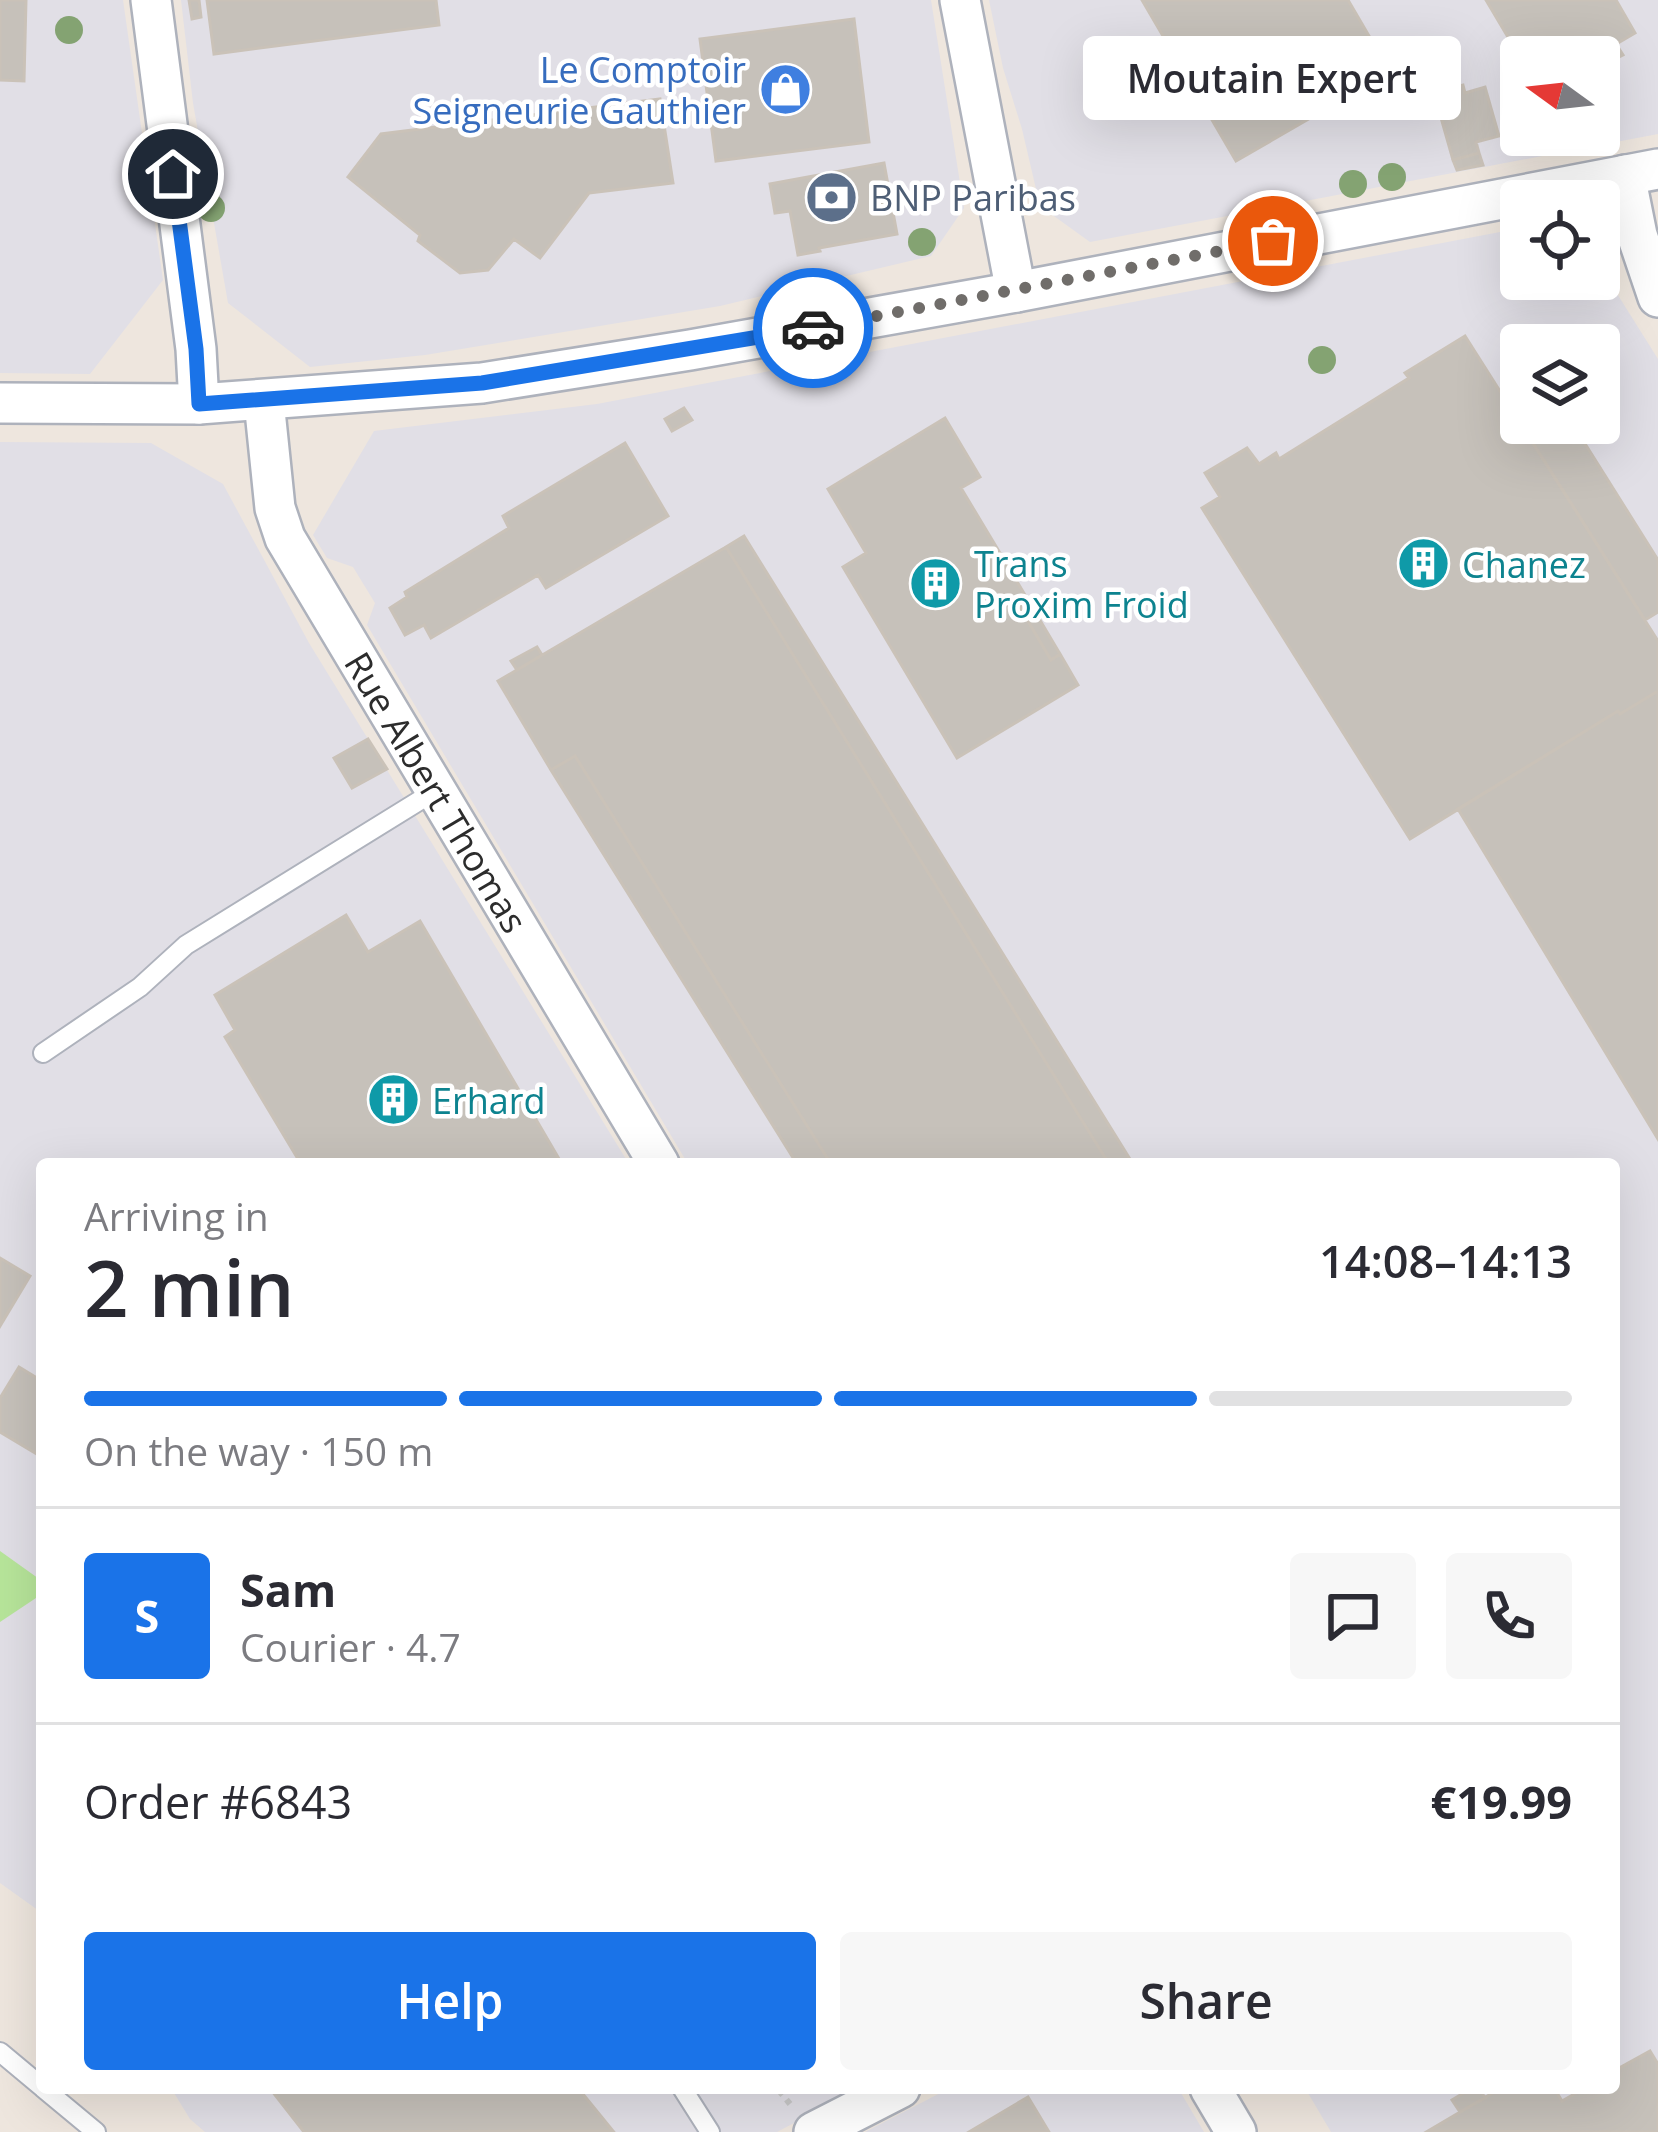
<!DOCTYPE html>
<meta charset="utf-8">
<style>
body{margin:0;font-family:"Open Sans",sans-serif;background:#f7f7f7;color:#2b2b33;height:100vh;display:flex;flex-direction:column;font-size:45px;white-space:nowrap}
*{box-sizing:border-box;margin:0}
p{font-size:39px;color:#7c7c81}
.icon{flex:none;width:66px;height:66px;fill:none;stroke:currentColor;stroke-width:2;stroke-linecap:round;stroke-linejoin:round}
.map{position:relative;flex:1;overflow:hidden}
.panel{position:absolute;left:36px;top:1158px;width:1584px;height:936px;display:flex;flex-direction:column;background:#fff;border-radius:12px;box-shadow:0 12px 48px #0002}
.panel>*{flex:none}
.needle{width:78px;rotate:285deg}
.buttons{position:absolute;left:1500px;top:36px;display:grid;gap:24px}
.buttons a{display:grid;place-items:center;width:120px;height:120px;border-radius:12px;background:#fff;box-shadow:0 12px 48px #0002;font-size:60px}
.pin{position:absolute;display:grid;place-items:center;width:102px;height:102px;color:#fff;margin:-51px;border:6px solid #fff;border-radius:50%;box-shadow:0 3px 12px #0007}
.courier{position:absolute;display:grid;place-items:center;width:120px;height:120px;margin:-60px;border:9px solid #1a73e8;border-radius:50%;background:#fff;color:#222;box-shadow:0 3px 15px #0007}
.bubble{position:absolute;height:84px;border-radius:12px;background:#fff;box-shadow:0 12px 48px #0002;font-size:39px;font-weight:600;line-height:84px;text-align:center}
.head em{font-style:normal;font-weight:600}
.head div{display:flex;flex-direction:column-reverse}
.head{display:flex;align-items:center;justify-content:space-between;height:204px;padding:0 48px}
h1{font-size:78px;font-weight:600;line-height:90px}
.bar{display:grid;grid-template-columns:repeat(4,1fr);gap:18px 12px;align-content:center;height:144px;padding:0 48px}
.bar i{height:15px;border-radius:9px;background:#e1e1e2}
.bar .active{background:#1a73e8}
.bar p{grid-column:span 4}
.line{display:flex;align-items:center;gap:30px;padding:0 48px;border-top:3px solid #e1e1e2}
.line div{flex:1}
.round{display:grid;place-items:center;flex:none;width:126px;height:126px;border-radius:12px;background:#f7f7f7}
.button{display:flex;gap:24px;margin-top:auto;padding:24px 48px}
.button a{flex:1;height:138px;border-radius:12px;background:#1a73e8;color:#fff;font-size:48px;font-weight:600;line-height:138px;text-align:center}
.button a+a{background:#f7f7f7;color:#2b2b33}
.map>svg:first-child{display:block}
.industrial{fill:#e1dfe6;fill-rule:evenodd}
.green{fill:#b7e59a}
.building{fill:#c6c1ba;stroke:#cac2b8;stroke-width:3}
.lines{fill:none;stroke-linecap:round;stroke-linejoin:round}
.service-casing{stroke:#aeb2bc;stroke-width:22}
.minor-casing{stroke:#aeb2bc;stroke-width:44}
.path{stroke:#c8c8c8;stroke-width:6;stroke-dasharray:9 6;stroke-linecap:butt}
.service{stroke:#fff;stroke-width:18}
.minor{stroke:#fff;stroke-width:39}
.tree{fill:#84a372}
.done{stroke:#706d6a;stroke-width:12;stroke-dasharray:0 21.6}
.route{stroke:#1a73e8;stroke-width:15}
.labels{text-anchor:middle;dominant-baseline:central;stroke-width:9;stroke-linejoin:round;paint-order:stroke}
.shop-label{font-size:36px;fill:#366cbe;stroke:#fff;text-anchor:end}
.service-label{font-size:36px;fill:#4e5e75;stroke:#fff;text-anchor:start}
.culture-label{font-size:36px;fill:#0d838f;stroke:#fff;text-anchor:start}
.street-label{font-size:36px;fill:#2c2c2c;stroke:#fff}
</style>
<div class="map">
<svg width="1658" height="2132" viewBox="0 0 1658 2132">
<rect width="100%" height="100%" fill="#eee6de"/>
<path class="industrial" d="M0 0H123L163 280 90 374 0 373Z
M181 0H931L964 208 931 256 720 306 425 355 310 367 228 303 193 103Z
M989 0H1658V134L1090 242 1040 206 1022 129 1003 68ZM1521 57H1599V135H1521Z
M1521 228V279H1599V265L1658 359V2132H1331L1305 2088H1614V1164H688L367 625 375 603 353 567 327 558 313 535 374 431 597 404ZM1521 345H1599V423H1521Z
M0 442 151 443 223 484 309 643 629 1164H42V1913L0 1883Z
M171 2088H860L777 2132H205L190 2119Z
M950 2088H1178L1204 2132H865Z"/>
<path class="green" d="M0 1551 42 1581V1594L0 1622Z"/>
<path class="building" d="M0 0H26L24 81 0 80Z
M189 0H199L201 17 192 19Z
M207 0H436L439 25 214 54Z
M1142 0H1348L1390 72 1236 161Z
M1486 0H1616L1635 33 1594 57H1521V59Z
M854 19 869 142 716 161 700 39Z
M1616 44 1623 55 1613 60 1607 50Z
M1463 85 1465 93 1485 87 1499 136 1476 142 1479 153 1453 160 1436 100 1444 98 1442 90Z
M660 99 673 183 589 193 540 258 514 239 488 270 460 273 418 241 420 235 348 177 381 134Z
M1479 153 1483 165 1457 170 1453 160Z
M884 163 897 234 819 248 820 251 798 255 790 211 775 213 770 184Z
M1465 336 1658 641V691L1620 714 1618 711 1410 839 1202 508 1220 497 1205 473 1247 448 1259 464 1276 453 1279 459 1409 378 1405 373Z
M1521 383V423H1572L1658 560V612L1645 620 1502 394Z
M684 408 692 420 672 431 665 419Z
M945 418 980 477 961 488 1028 600 1019 606 1051 660 1060 654 1078 685 957 758 843 567 866 553 828 489Z
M625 443 668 516 546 588 538 575 431 638 424 625 405 635 390 608 407 597 405 592 509 528 503 516Z
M744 536 1133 1164H1109L726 547Z
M726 547 1109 1164H831L575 756 551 770 498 681Z
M1028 600 1060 654 1051 660 1019 606Z
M537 647 542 655 517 670 511 661Z
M1658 691V1139L1458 809 1618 711 1620 714Z
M368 739 387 769 352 788 334 758Z
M575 756 831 1164H797L551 770Z
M346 915 368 952 420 921 562 1164H301L225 1037 235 1030 215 995Z
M0 1258 30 1276 0 1326Z
M19 1367 42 1381V1457L0 1432V1398Z
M1650 2051 1658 2064V2132L1428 2131 1501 2088H1554L1562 2101 1585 2088H1614V2071Z
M276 2088H578L613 2131 304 2132 272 2091Z
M1472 2088H1479L1485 2098 1460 2112 1452 2100Z
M1028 2097 1049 2132H969Z"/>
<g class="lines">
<defs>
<path id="service" d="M43 1053 140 987 186 945 435 791
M0 2052 42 2087
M43 2088 96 2132
M682 2088 710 2132"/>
<g id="minor">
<path d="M151 0 196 349 199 404"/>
<path d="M960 0 1016 292"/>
<path d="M1625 175 1637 235 1658 297"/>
<path id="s1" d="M264 401 275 508 285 538 659 1164"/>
<path d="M0 403 199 404 482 383 690 350 1016 292 1658 169"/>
<path d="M1210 2088 1236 2132"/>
<path d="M814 2132 900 2088"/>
</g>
</defs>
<use href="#service" class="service-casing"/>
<use href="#minor" class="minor-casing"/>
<path class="path" d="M777 2088 790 2104"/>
<use href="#service" class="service"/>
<use href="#minor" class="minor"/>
</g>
<g class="tree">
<circle cx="69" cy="30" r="14"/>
<circle cx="1392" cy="177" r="14"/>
<circle cx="1353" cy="184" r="14"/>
<circle cx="211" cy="208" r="14"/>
<circle cx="922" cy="242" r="14"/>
<circle cx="1322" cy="360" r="14"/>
</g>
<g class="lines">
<path class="done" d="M813 328 1273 241"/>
<path class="route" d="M173 174 196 349 199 404 482 383 813 328"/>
</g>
<defs>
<symbol id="shop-disc" viewBox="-11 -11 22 22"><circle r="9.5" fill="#3f7fe0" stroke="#fff"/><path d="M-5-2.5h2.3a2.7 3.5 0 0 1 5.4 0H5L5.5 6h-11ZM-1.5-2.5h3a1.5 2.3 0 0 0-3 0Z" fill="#fff"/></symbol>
<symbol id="bank-disc" viewBox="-11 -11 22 22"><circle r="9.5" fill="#5c6f8a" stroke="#fff"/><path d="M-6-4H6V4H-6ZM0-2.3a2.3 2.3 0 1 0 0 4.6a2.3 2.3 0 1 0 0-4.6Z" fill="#fff"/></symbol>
<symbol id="building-disc" viewBox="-11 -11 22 22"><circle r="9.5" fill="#0f9aa8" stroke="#fff"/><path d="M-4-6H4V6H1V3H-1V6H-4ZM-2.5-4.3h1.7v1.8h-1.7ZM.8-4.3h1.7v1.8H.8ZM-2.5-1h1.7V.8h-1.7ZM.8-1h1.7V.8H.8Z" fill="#fff"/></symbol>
</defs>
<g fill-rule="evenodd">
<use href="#shop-disc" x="756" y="60" width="59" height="59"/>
<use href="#bank-disc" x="802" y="168" width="59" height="59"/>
<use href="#building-disc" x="1394" y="534" width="59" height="59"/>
<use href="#building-disc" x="906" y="554" width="59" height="59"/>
<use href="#building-disc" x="364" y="1070" width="59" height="59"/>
</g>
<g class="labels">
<g class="shop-label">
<text x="746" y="69">Le Comptoir<tspan x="746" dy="41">Seigneurie Gauthier</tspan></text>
</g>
<g class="service-label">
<text x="870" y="197">BNP Paribas</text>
</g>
<g class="culture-label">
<text x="974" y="563">Trans<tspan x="974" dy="41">Proxim Froid</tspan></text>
<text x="1462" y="564">Chanez</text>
<text x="432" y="1100">Erhard</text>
</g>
<g class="street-label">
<text stroke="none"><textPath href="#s1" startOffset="435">Rue Albert Thomas</textPath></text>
</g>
</g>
</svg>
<div class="buttons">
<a><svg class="needle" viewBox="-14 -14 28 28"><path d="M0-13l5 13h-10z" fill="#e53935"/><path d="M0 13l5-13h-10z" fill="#7c7c81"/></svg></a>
<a><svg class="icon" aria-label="locate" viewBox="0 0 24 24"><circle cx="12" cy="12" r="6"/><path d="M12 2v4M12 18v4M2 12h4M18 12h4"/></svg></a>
<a><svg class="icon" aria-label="layers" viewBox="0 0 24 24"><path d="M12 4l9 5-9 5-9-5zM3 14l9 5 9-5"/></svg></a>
</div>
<div class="pin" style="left:1273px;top:241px;background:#ea580c"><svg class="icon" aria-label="bag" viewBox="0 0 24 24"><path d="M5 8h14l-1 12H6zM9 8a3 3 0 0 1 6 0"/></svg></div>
<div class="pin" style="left:173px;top:174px;background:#1f2937"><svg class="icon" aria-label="home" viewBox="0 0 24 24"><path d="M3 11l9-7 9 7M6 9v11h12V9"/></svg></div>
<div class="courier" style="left:813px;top:328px"><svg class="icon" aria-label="car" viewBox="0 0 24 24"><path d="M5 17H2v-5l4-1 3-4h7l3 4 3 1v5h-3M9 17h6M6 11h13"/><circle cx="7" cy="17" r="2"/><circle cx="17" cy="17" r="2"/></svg></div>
<div class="bubble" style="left:1083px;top:36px;width:378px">Moutain Expert</div>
<section class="panel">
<div class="head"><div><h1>2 min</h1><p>Arriving in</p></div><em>14:08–14:13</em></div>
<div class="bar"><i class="active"></i><i class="active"></i><i class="active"></i><i></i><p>On the way · 150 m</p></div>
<div class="line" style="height:216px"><b class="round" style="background:#1a73e8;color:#fff">S</b><div><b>Sam</b><p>Courier · 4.7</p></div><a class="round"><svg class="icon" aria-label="chat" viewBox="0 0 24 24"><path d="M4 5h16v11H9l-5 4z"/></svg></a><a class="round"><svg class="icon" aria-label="phone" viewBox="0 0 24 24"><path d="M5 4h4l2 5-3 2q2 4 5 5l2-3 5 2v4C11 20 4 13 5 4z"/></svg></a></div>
<div class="line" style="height:156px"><div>Order #6843</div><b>€19.99</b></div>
<div class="button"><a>Help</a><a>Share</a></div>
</section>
</div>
